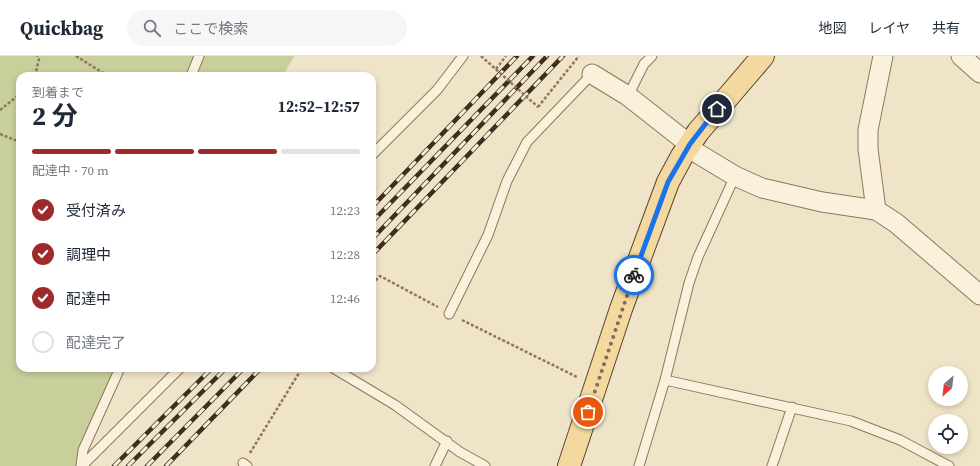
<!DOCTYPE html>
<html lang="ja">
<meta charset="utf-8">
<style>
body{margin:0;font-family:"Source Serif 4","Noto Sans JP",serif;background:#f6f6f7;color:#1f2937;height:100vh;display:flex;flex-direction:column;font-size:15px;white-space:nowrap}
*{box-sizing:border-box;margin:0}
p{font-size:13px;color:#747a83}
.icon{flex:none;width:22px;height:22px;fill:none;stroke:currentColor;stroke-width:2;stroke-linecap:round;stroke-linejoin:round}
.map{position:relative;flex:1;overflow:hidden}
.side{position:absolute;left:16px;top:16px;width:360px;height:300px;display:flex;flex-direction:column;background:#fff;border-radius:12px;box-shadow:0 2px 6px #0003}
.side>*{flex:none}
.needle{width:26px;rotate:208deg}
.buttons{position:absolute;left:928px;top:310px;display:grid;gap:8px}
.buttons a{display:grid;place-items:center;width:40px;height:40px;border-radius:50%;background:#fff;box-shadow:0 2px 6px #0003;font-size:20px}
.pin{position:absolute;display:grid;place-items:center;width:34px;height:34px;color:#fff;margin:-17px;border:2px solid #fff;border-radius:50%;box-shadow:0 1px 4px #0007}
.courier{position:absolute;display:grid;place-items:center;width:40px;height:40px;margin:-20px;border:3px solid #1a73e8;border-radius:50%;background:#fff;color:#222;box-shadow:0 1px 5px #0007}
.head em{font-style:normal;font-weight:700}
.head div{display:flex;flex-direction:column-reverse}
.head{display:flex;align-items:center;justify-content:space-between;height:68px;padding:0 16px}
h1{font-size:26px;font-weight:700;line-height:30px}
.bar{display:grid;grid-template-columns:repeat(4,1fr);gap:6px 4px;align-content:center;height:48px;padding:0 16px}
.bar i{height:5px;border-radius:3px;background:#e0e1e3}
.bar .on{background:#9e2a2b}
.bar p{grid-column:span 4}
ol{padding:0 16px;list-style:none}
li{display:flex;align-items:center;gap:12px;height:44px}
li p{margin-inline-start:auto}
li .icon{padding:4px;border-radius:50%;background:#9e2a2b;color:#fff;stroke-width:4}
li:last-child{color:#747a83}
li i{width:22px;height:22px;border:2px solid #e0e1e3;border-radius:50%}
header{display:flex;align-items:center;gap:24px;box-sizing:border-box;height:56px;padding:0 20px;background:#fff;border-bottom:1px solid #e0e1e3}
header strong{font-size:19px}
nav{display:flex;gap:22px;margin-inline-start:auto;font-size:14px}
.search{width:280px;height:36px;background:#f6f6f7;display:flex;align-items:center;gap:10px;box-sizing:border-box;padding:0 14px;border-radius:22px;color:#747a83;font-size:15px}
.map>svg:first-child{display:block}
.green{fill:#c9cf9b}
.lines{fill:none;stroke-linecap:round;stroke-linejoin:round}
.lane-casing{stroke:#8d765c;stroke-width:11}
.street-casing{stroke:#8d765c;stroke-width:21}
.primary-casing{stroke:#5b4430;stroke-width:24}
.path{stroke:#8d765c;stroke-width:2.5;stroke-dasharray:3 2;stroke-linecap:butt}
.lane{stroke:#faf1dc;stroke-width:9}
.street{stroke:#faf1dc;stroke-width:19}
.primary{stroke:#f3d9a0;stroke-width:22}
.rail-casing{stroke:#3d2e20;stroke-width:4.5}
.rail{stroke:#f7eed8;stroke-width:3;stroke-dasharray:9;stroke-linecap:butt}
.path-bridge{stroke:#8d765c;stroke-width:2.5;stroke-dasharray:3 2;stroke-linecap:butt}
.done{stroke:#7c6e5b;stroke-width:4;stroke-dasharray:0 7.2}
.route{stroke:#1a73e8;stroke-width:5}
</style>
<header>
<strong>Quickbag</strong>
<div class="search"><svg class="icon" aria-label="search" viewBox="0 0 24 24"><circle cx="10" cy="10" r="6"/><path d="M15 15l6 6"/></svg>ここで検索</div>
<nav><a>地図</a><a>レイヤ</a><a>共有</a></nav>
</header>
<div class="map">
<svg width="980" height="410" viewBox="0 0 980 410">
<rect width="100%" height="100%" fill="#f0e4c8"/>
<path class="green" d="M0 0H294L283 20H20V312H121L77 410H0Z"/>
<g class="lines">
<defs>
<path id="lane" d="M191 20 199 0
M628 40 644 8 652 0
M372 99 437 34 463 0
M449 258 488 179 507 125 527 86 592 18
M333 312 395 349 460 396 485 410
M665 324 689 227 698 201 735 120
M243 407 247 410
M81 410 83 394 120 312
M82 410 180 312
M435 410 447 385
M639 410 665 324 851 365 900 384 949 410
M772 410 792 351"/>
<path id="street" d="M961 0 980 17
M592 18 628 40 689 88
M687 91 735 120 762 132 822 146 876 154 896 167 980 239
M876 154 868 93V74L883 0"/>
<path id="primary" d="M569 410 621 253 668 126 682 100 698 76 763 0"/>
</defs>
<use href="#lane" class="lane-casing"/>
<use href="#street" class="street-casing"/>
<use href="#primary" class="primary-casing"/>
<path class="path" d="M76 0 108 20
M496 13 506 0
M35 20 39 3 37 0
M538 51 579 0
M0 54 20 38
M0 78 20 86
M372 228 380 220 438 251
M462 264 577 321
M250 397 302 312"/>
<use href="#lane" class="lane"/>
<use href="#street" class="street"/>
<use href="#primary" class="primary"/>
<defs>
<path id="rail" d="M372 151 517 0
M372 166 533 0
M372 183 547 0
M372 199 563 0
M114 410 212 312
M128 410 226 312
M147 410 244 312
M166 410 261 312"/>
</defs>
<use href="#rail" class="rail-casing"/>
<use href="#rail" class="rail"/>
<path class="path-bridge" d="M481 0 538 51"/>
</g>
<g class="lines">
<path class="done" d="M588 356 634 219"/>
<path class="route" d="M634 219 668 126 690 88 717 53"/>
</g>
</svg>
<div class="buttons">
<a><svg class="needle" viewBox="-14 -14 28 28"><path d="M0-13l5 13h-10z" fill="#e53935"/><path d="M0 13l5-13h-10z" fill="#747a83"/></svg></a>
<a><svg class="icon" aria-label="locate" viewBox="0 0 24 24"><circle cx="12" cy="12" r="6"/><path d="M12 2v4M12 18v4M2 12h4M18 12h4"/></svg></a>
</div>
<div class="pin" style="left:588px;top:356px;background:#ea580c"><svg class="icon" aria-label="bag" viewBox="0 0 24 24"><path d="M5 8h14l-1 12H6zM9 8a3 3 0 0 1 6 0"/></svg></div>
<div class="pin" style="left:717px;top:53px;background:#1f2937"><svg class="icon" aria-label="home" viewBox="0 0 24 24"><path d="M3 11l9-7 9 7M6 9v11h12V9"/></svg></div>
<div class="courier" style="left:634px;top:219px"><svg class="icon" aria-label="bike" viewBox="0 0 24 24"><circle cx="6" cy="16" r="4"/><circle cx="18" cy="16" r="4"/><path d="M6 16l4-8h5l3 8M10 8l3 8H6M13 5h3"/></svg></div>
<section class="side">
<div class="head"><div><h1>2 分</h1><p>到着まで</p></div><em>12:52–12:57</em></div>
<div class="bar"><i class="on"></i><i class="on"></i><i class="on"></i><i></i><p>配達中 · 70 m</p></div>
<ol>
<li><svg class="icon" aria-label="check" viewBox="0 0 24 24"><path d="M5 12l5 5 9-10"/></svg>受付済み<p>12:23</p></li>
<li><svg class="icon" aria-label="check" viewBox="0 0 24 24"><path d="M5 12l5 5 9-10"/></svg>調理中<p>12:28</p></li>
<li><svg class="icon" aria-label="check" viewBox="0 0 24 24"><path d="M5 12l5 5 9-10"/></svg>配達中<p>12:46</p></li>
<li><i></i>配達完了</li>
</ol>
</section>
</div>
